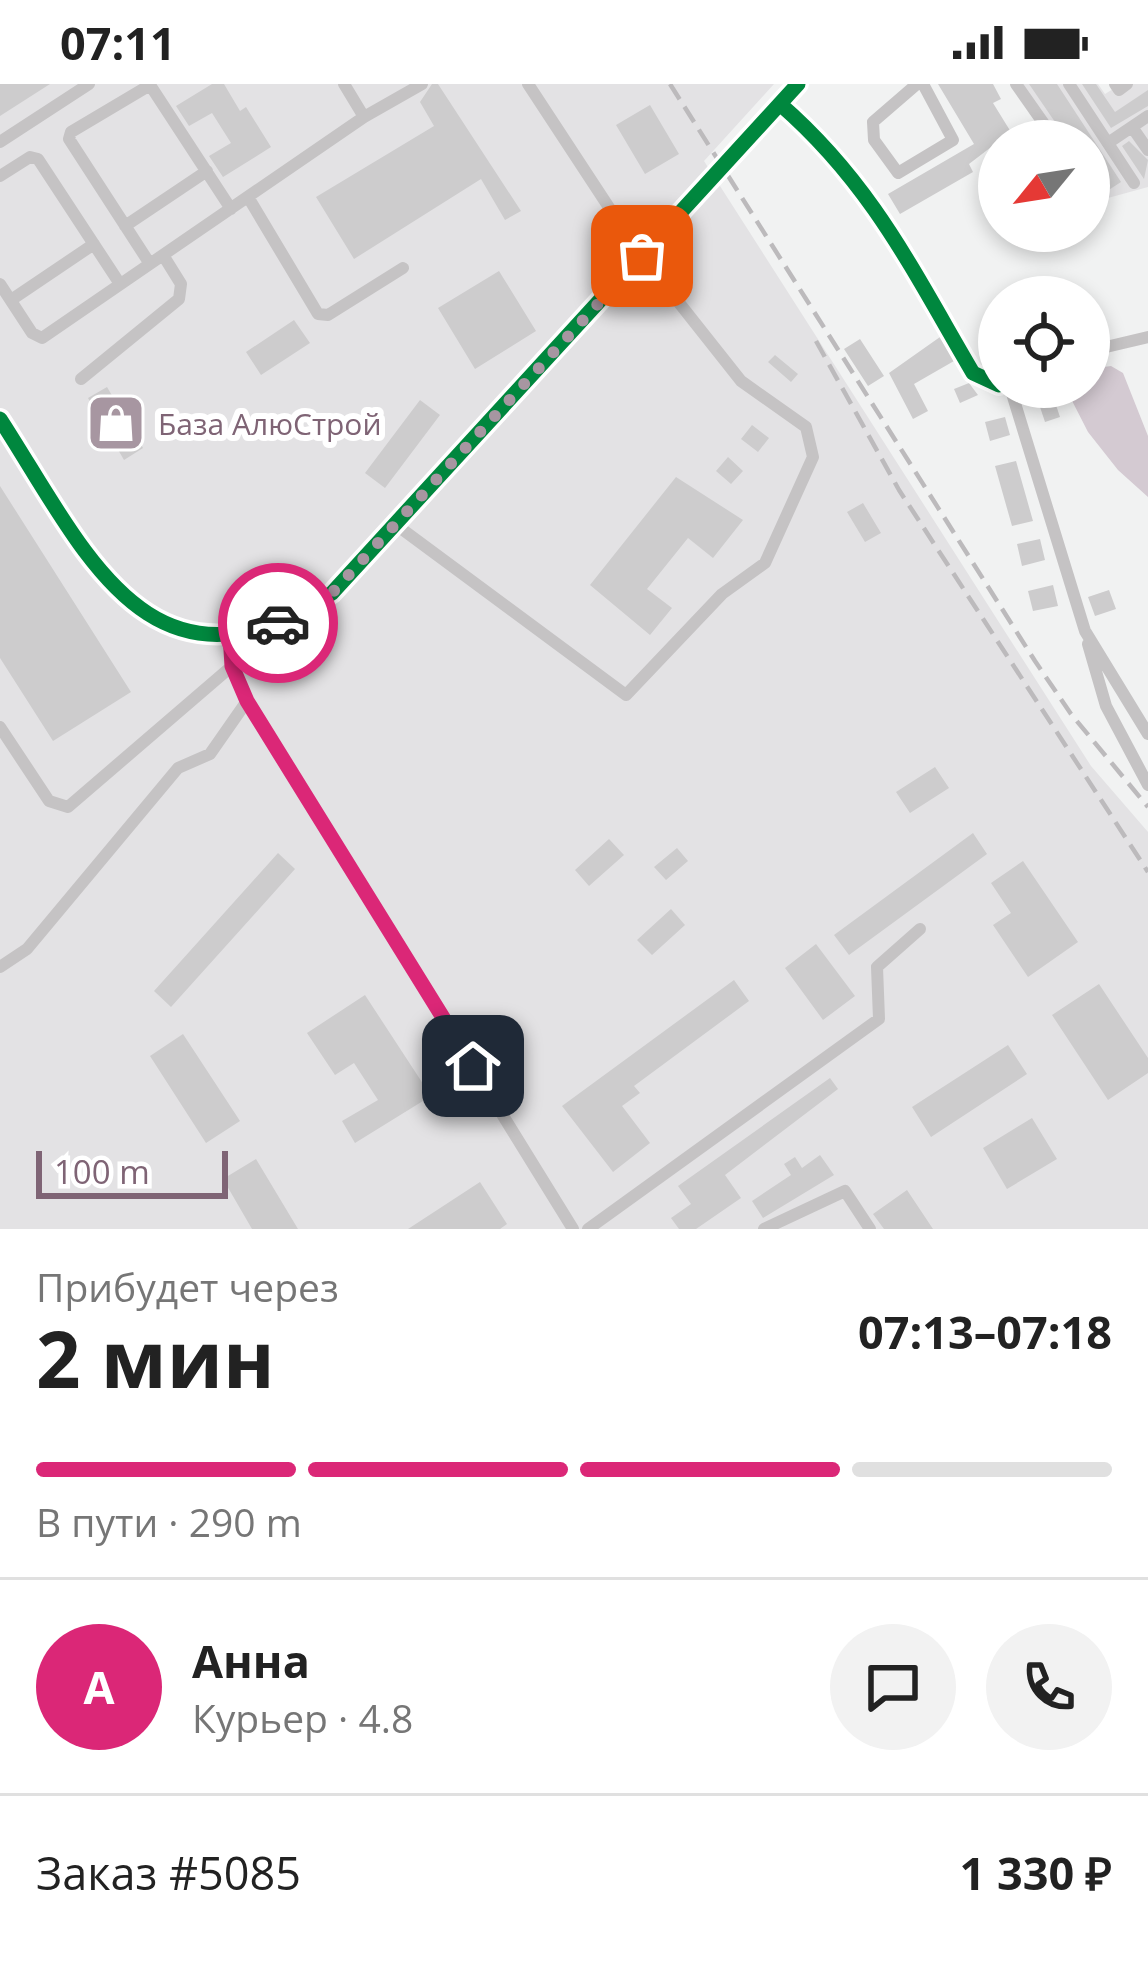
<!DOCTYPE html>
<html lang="ru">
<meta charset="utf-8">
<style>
body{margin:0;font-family:"Open Sans",sans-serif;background:#f2f2f2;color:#222;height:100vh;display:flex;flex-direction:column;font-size:45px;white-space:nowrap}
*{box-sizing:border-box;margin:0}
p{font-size:39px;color:#767676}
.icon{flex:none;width:66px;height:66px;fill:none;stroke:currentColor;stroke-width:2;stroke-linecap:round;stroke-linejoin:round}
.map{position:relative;height:1145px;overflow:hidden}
.details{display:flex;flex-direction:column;background:#fff;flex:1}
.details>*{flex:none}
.needle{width:78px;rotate:240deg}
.controls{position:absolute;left:978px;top:36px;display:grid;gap:24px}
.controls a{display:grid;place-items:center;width:132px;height:132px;border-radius:50%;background:#fff;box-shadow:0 6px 18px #0003;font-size:60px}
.scale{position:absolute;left:36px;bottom:30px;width:192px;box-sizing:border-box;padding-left:12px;border:6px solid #7f6475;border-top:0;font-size:33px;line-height:42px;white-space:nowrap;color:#7f6475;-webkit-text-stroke:9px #fff;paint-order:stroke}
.pin{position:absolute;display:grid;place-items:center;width:102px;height:102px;color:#fff;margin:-51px;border-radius:24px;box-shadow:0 6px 18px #0006}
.courier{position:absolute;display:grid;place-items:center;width:120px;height:120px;margin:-60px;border:9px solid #db2777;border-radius:50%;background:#fff;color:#222;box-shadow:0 3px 15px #0007}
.summary em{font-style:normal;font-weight:700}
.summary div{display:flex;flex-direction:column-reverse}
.summary{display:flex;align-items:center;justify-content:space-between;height:204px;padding:0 36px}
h1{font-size:78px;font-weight:700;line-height:90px}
.bar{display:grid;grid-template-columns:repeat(4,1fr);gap:18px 12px;align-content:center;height:144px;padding:0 36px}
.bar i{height:15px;border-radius:9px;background:#e0e0e0}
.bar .selected{background:#db2777}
.bar p{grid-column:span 4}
.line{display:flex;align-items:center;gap:30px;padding:0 36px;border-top:3px solid #e0e0e0}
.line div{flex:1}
.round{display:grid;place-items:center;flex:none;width:126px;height:126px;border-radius:63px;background:#f2f2f2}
.status{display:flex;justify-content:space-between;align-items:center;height:84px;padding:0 60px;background:#fff;direction:ltr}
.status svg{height:33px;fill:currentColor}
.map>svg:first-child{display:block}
.built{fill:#e3e2e4}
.water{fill:#d4cad2}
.building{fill:#cdcccd}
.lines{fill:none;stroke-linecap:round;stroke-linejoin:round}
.minor{stroke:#c5c3c4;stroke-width:12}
.rail{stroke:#bcbabc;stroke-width:4.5;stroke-dasharray:18 9;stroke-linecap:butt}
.cycleway-casing{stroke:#fff;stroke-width:22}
.cycleway{stroke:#00873e;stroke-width:15}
.done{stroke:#a796a1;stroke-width:12;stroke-dasharray:0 21.6}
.route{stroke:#db2777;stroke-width:15}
.labels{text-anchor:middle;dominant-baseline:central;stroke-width:12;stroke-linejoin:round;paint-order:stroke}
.poi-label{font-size:30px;fill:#7f6475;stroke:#fff;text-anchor:start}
</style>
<div class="status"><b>07:11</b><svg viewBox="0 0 49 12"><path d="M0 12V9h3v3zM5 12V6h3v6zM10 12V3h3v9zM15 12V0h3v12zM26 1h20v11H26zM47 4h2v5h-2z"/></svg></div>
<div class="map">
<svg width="1148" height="1145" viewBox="0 0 1148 1145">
<rect width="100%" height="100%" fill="#f1f2f2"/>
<path class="built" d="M0 0H774L704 77 1091 682 1148 748V1145H0Z
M1016 0H1098L1105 10 1121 0H1148V103L1097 117 1089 106V57H1055Z"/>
<path class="water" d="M1111 282 1123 289 1148 352V413L1118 386 1088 348 1065 303H1089V285Z"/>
<path class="building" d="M0 0H50L0 32Z
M212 0H224L240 27 246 23 271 63 223 93 209 72 231 59 212 29 189 42 176 22Z
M432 0H438L521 127 505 136 481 95 354 175 316 113 434 42 420 18Z
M938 0H993L1001 15 993 19 1014 53 999 57 969 80 973 88 900 130 888 110 974 60Z
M1029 0H1057L1121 98 1104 109 1089 88V57H1068Z
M1082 0H1096L1115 28 1148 6V22L1111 44Z
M650 21 679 70 645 90 616 41Z
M1129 57 1148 76 1144 95 1122 62Z
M499 187 536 247 475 285 438 224Z
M294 236 310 259 261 291 246 268Z
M940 253 954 277 914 300 928 327 913 335 889 289Z
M860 255 884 292 868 302 844 265Z
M775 271 798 290 791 298 768 278Z
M969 299 978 311 960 319 954 305Z
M107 303 143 364 124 376 88 314Z
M1053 312 1060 333 1045 338 1038 317Z
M420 316 440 331 385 404 365 389Z
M1005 333 1010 351 990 357 985 338Z
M752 341 769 354 758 368 741 355Z
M728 373 743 387 731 400 716 387Z
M1016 377 1033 437 1012 442 995 382Z
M676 393 743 436 713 474 688 454 647 505 672 524 650 551 590 501Z
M0 402 131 608 53 657 0 574Z
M863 419 881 449 865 458 847 428Z
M1040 455 1045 476 1022 482 1017 460Z
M1053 501 1058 522 1033 527 1028 507Z
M1109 506 1116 525 1095 532 1088 513Z
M935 683 949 704 910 729 896 708Z
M973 749 987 770 849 871 834 851Z
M609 755 624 771 589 802 575 786Z
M677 764 688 777 666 796 654 783Z
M278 769 295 785 171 923 154 907Z
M1023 777 1078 858 1028 893 993 841 1011 829 991 799Z
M671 825 685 841 652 871 637 856Z
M816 860 855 912 823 936 785 884Z
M734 896 749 917 634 1002 640 1009 622 1022 650 1059 613 1088 562 1022Z
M1099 900 1148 974V989L1108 1016 1052 931Z
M365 911 431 1012 355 1059 342 1037 378 1016 354 979 335 991 307 949Z
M183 950 240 1037 206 1059 150 972Z
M1008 961 1027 990 931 1053 912 1023Z
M830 994 838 1005 725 1091 741 1114 696 1145H679L671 1134 691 1120 678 1102Z
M1032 1034 1057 1075 1007 1105 983 1064Z
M820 1071 834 1091 763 1134 752 1117 791 1091 784 1080 795 1073 802 1084Z
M256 1075 298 1145H252L223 1095Z
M480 1098 507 1140 500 1145H408Z
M907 1106 933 1145H884L873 1130Z"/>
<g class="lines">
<path class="minor" d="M528 0 612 128 631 140H670
M917 0 873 38 874 56 898 89 953 56 923 0
M1016 0 1056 57
M1069 0 1134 99
M1115 0 1119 6 1127 0
M780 20C872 100 913 187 973 289L999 301
M364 33 422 0
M1132 43 1148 66
M0 58 89 0
M1108 59 1148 32
M0 92 30 73 38 75 120 200
M1089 105 1094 112
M248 113 318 230 328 231 403 184
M125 142 207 87
M150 180 69 55 71 48 150 1 231 125
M0 200 32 249 42 254 364 33 344 0
M11 216 94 160
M1089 267 1148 253
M81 295 179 215 181 200 163 171
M1010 303 1085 547 1148 650
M0 335C85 466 149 628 332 509L798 0
M395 440 626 611 722 510 765 479 813 373 806 343 741 297 642 172
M230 550 232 582 247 617 573 1145
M1088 560 1106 622 1148 701
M0 643 49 717 68 723 232 582
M0 883 27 865 178 684 210 670 247 617
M588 1145 879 935 877 883 920 845
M764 1145 845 1107 870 1145"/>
<path class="rail" d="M670 0 1035 577 1071 630 1148 723
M816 257 899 406 1148 788"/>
<defs>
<path id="cycleway" d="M780 20C872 100 913 187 973 289L999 301
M0 335C85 466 149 628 332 509L798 0"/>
</defs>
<use href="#cycleway" class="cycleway-casing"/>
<use href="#cycleway" class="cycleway"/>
</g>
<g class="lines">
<path class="done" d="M278 539 332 509 642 172"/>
<path class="route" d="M278 539 230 550 232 582 247 617 473 982"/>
</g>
<defs>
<symbol id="shop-square" viewBox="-11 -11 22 22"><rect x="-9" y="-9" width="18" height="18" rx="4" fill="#a796a1" stroke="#fff"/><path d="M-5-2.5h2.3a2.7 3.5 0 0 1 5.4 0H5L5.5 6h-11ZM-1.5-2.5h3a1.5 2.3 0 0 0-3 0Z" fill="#fff"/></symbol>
</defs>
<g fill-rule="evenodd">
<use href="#shop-square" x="83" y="306" width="66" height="66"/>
</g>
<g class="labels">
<g class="poi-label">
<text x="158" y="339">База АлюСтрой</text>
</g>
</g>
</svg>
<div class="controls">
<a><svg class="needle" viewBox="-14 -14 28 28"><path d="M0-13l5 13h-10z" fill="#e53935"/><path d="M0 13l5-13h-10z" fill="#767676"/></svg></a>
<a><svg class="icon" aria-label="locate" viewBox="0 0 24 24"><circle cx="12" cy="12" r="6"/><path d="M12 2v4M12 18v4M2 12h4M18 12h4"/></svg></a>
</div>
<div class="scale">100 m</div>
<div class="pin" style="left:642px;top:172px;background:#ea580c"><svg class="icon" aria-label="bag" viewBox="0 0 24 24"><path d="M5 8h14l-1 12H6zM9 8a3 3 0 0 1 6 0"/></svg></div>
<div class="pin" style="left:473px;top:982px;background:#1f2937"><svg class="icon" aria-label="home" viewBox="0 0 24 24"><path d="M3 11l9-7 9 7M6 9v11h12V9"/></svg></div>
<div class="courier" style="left:278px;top:539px"><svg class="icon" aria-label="car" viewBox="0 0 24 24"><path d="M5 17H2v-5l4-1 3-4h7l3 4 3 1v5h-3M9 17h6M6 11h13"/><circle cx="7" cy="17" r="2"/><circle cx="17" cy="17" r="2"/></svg></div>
</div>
<section class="details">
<div class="summary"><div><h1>2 мин</h1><p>Прибудет через</p></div><em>07:13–07:18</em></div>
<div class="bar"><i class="selected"></i><i class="selected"></i><i class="selected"></i><i></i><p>В пути · 290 m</p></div>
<div class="line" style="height:216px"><b class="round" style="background:#db2777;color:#fff">А</b><div><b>Анна</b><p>Курьер · 4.8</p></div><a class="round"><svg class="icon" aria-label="chat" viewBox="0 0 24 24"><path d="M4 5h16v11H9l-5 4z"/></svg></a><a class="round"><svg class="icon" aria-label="phone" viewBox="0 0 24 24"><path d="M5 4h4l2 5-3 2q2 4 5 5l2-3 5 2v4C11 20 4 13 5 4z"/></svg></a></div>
<div class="line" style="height:156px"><div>Заказ #5085</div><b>1 330 ₽</b></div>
</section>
